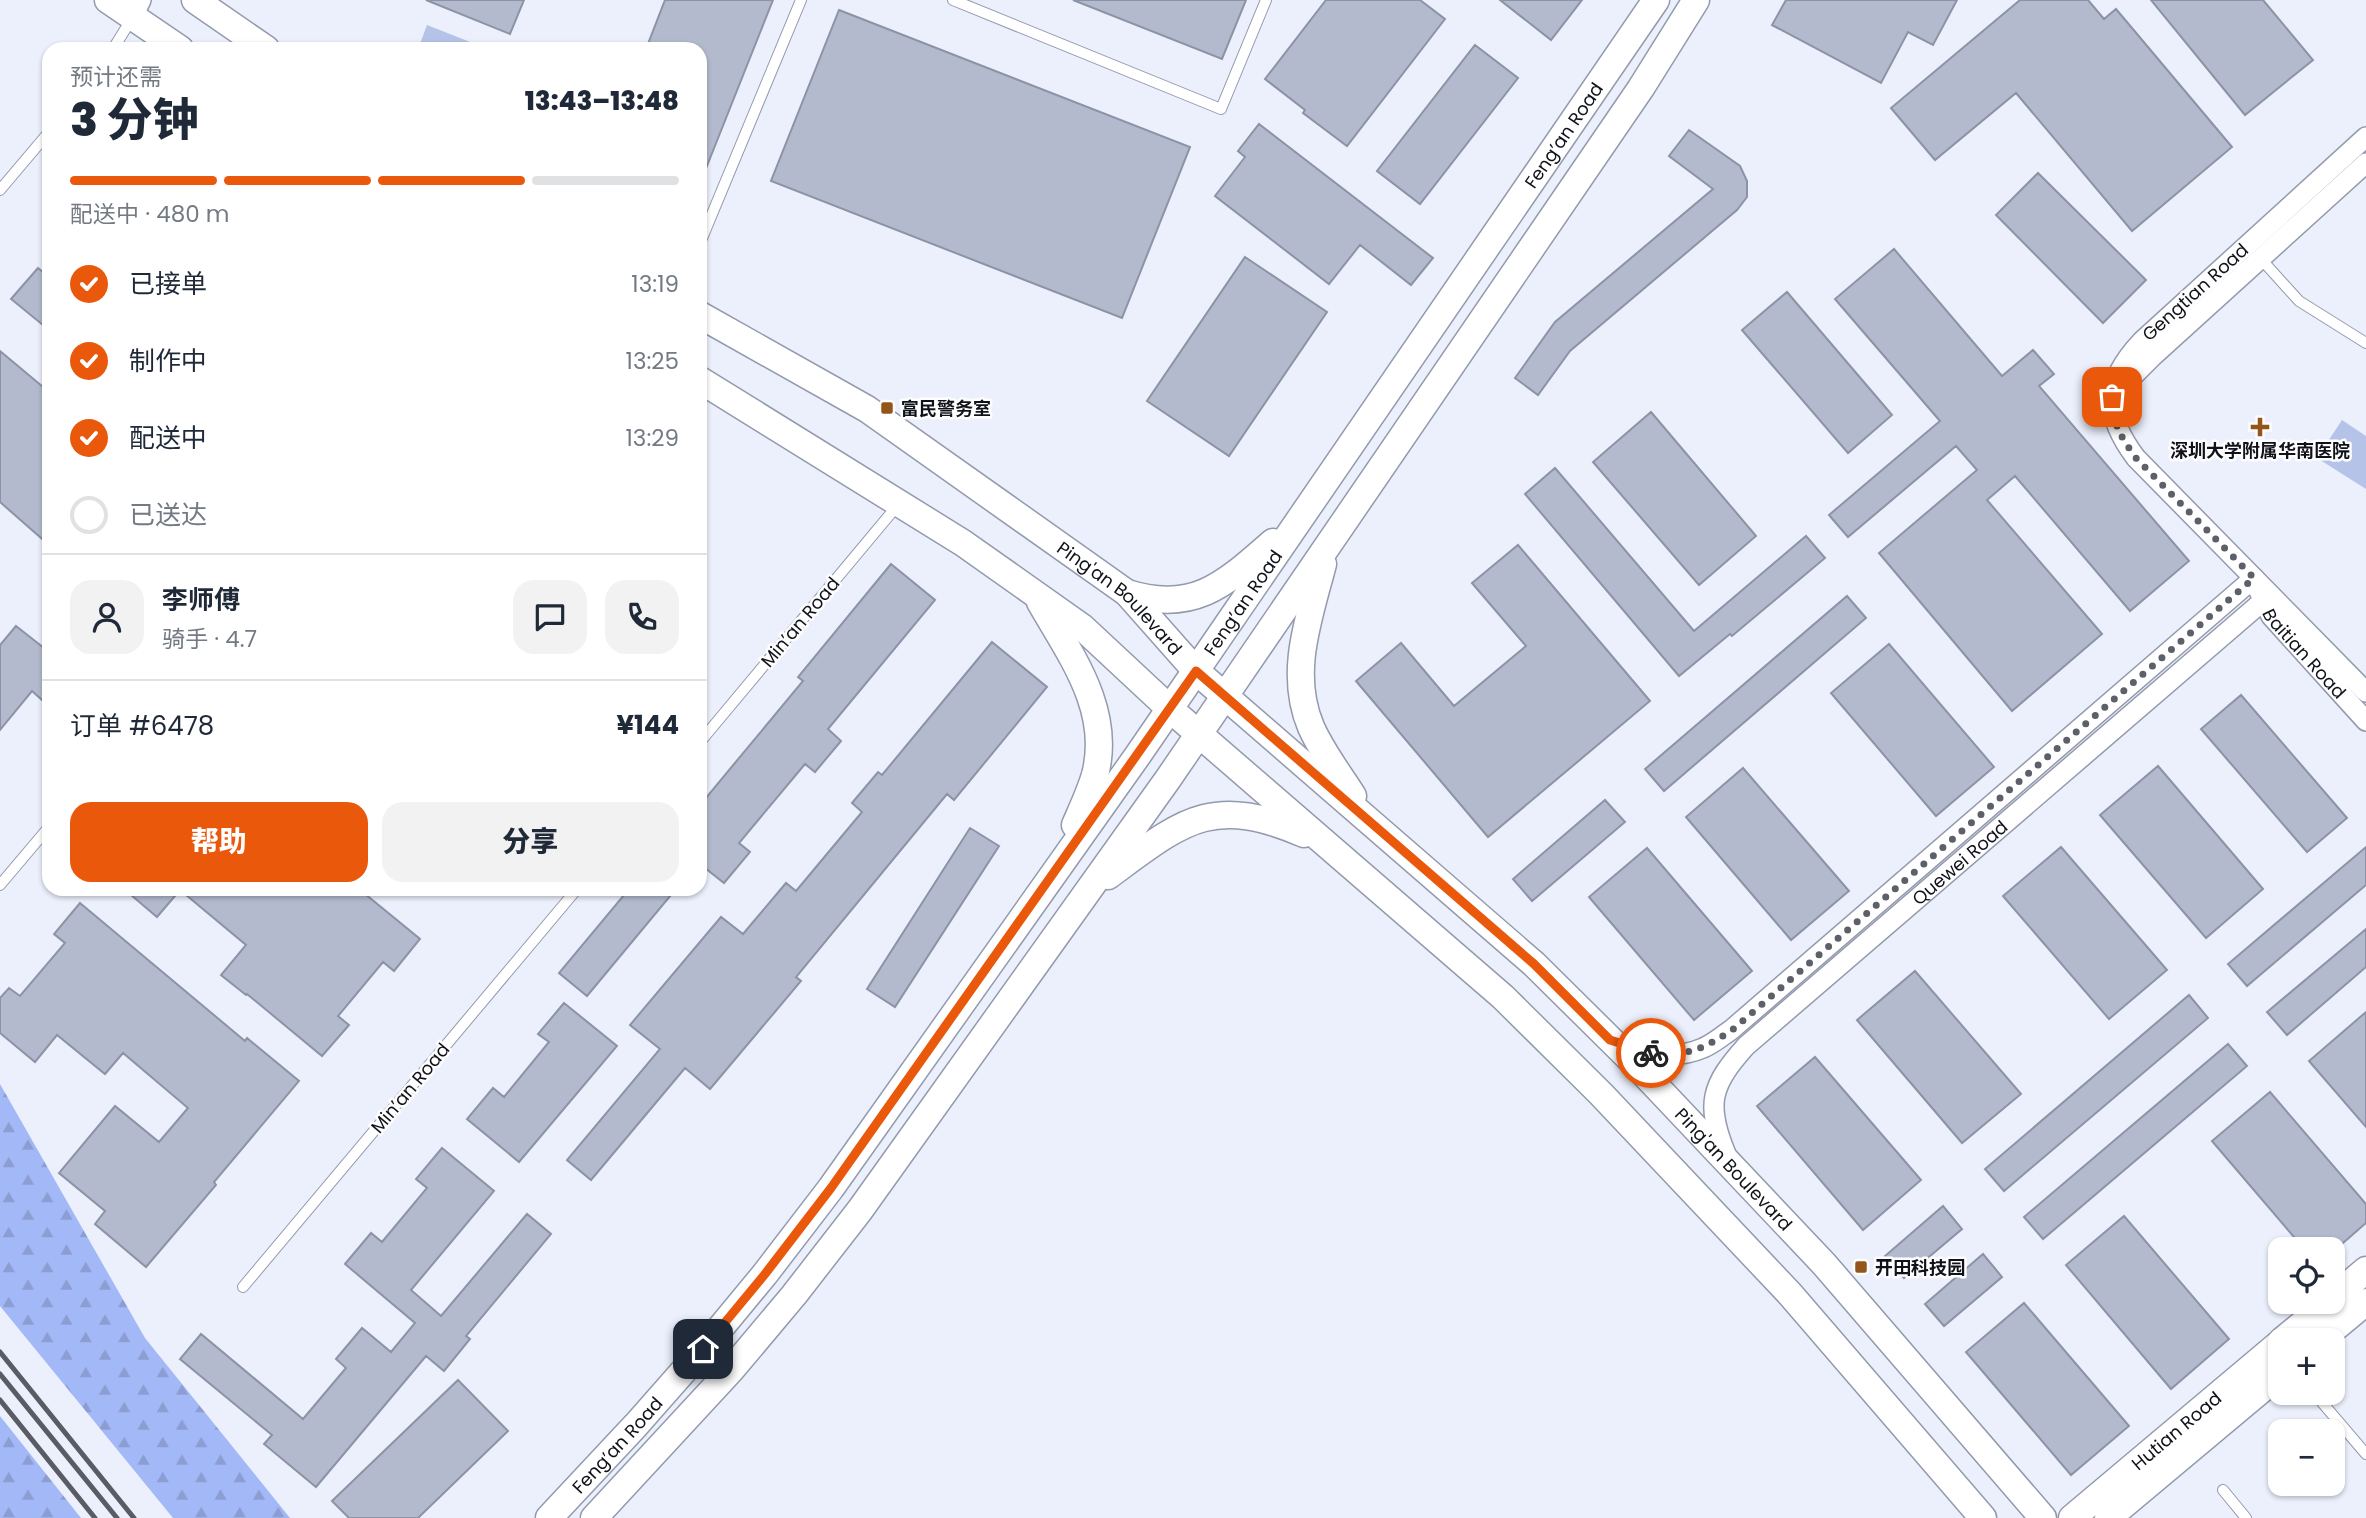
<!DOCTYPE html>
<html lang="zh">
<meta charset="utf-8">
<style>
body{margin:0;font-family:Poppins,"Noto Sans SC",sans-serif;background:#f2f2f3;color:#1f2937;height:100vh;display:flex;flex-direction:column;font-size:26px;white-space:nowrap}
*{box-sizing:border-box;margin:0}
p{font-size:23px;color:#747a83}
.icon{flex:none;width:38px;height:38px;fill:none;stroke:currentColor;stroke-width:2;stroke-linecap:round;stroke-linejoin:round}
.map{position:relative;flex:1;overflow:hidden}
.side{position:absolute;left:42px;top:42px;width:665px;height:854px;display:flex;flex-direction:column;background:#fff;border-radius:21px;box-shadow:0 2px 5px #0004}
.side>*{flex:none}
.buttons{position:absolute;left:2268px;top:1237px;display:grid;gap:14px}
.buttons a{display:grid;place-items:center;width:77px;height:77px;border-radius:14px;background:#fff;box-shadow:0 2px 5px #0004;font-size:35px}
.pin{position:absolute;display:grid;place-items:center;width:60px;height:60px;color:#fff;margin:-30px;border-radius:14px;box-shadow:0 4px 10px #0006}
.courier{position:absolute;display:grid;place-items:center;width:70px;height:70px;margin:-35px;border:5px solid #ea580c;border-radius:50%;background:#fff;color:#222;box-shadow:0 2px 9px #0007}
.overview em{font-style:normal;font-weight:800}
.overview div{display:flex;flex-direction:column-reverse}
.overview{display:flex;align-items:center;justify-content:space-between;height:119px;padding:0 28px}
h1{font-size:46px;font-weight:800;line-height:52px}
.bar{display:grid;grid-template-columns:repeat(4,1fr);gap:10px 7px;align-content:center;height:84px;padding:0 28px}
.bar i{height:9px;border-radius:5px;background:#e0e1e3}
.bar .active{background:#ea580c}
.bar p{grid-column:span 4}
.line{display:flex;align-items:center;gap:18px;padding:0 28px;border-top:2px solid #e0e1e3}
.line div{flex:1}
.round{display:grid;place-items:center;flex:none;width:74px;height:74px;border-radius:21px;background:#f2f2f3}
ol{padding:0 28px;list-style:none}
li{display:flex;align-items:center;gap:21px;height:77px}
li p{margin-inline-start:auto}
li .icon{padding:7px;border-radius:50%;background:#ea580c;color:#fff;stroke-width:4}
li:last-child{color:#747a83}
li i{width:38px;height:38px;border:4px solid #e0e1e3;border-radius:50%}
.primary-button{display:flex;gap:14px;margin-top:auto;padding:14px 28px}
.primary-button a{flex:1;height:80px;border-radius:21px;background:#ea580c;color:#fff;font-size:28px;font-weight:800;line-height:80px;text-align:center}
.primary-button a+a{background:#f2f2f3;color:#1f2937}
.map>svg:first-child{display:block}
.forest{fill:url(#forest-firs)}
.pitch{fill:#b5c3e9}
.building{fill:#b3bace;stroke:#8c93a6;stroke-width:2}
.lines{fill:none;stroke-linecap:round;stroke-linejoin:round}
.lane-casing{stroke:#939aad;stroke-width:12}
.street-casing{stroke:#939aad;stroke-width:22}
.secondary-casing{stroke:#939aad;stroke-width:29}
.lane{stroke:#fff;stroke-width:10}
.street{stroke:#fff;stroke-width:19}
.secondary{stroke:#fff;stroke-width:26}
.rail{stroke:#595c64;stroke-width:5}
.done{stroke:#5d6068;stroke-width:7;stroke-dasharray:0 12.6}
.route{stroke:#ea580c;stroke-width:9}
.poi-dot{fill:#93551a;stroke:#fdfdfd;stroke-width:2.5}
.labels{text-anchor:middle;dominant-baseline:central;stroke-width:5;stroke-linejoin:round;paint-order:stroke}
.street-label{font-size:18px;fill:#101219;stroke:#fdfdfd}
.poi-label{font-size:18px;font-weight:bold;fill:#101219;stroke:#fdfdfd;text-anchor:start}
</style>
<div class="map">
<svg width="2366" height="1518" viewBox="0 0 2366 1518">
<defs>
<pattern id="forest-firs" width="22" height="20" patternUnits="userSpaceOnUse" patternTransform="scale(1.75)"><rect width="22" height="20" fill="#a3b8f6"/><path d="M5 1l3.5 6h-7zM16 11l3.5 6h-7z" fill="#8b9dd2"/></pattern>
</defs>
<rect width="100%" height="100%" fill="#ebf0fc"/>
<path class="forest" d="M0 1084 145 1338 290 1518H173L0 1306Z
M0 1416 81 1518H0Z"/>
<path class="pitch" d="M427 25 488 49H418Z
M2342 420 2366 436V489L2317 458Z"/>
<path class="building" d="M426 0H524L510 34Z
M665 0H773L701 181 700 49H646Z
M1073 0H1246L1222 59Z
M1326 0H1420L1445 19 1347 146 1303 113 1305 110 1265 79Z
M1500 0H1582L1551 40Z
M1786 0H1957L1933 45 1908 32 1881 83 1772 25Z
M2020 0H2088L2104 19 2116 9 2232 147 2132 231 2016 93 1935 160 1891 108Z
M2151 0H2263L2313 60 2245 115Z
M839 10 1190 147 1122 318 771 181Z
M1475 45 1518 78 1420 204 1377 171Z
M1259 124 1433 258 1411 285 1360 245 1329 284 1215 196 1245 157 1238 151Z
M1689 130 1740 166 1747 181V197L1737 210 1570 351 1538 395 1515 378 1555 322 1713 189 1669 156Z
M2038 173 2146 280 2103 323 1996 215Z
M1894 249 2002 376 2033 350 2054 374 2039 386 2189 561 2130 611 2015 476 1987 500 2102 634 2012 711 1879 553 1977 470 1956 446 1848 537 1829 515 1940 421 1835 299Z
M1245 257 1327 312 1229 456 1147 401Z
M38 268 49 277V330L11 299Z
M1787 292 1892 415 1848 453 1742 330Z
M0 351 49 392V545L0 502Z
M1651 412 1756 536 1699 585 1593 462Z
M1555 468 1694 631 1806 536 1825 558 1732 636 1730 634 1679 676 1525 494Z
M1518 545 1650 701 1488 837 1356 681 1401 643 1454 706 1526 646 1472 583Z
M891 564 935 600 828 729 841 741 815 772 805 764 739 843 750 852 724 883 700 864V805L803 681 798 677Z
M1847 596 1866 618 1664 791 1645 769Z
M16 626 49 652V692L42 700 32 691 0 730V645Z
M992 642 1047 687 954 800 947 794 796 977 801 981 710 1089 685 1068 591 1180 567 1160 660 1049 630 1025 721 917 743 934 786 883 796 891 862 812 852 803 878 772 882 775Z
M1889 644 1994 767 1936 816 1831 693Z
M2241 695 2347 818 2307 852 2201 729Z
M2158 766 2263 889 2206 938 2100 815Z
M1743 768 1849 891 1791 940 1686 817Z
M1605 800 1625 822 1532 901 1513 879Z
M970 828 999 846 895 1007 867 989Z
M2061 847 2167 970 2109 1019 2003 896Z
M2366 847V885L2247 986 2228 964Z
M1647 848 1752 971 1694 1020 1589 897Z
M124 889H359L420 939 394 971 383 962 338 1016 349 1025 322 1056 247 994 246 995 221 975 246 945 180 890 157 917Z
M629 889H676L587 996 559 973Z
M80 903 245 1041 247 1038 299 1081 214 1182 216 1185 146 1267 95 1224 105 1211 59 1173 115 1106 159 1142 188 1108 123 1053 105 1074 57 1035 35 1062 0 1033V998L9 988 20 996 65 943 54 934Z
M2366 929V967L2287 1035 2267 1012Z
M1915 971 2021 1094 1962 1143 1857 1020Z
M2189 995 2208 1018 2004 1191 1985 1169Z
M564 1003 617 1046 519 1162 467 1119 493 1088 504 1097 549 1042 538 1034Z
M2366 1012V1127L2309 1061Z
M2228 1044 2247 1066 2043 1239 2024 1217Z
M1815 1057 1921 1180 1863 1230 1757 1106Z
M2270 1092 2366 1204V1223L2335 1250H2305L2212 1141Z
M442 1148 494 1191 411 1290 441 1316 527 1214 551 1234 466 1336 470 1339 444 1371 426 1356 316 1487 264 1444 272 1435 180 1359 201 1334 303 1419 346 1368 336 1359 362 1328 391 1352 415 1323 345 1264 371 1233 382 1242 427 1188 416 1179Z
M1943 1206 1962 1229 1904 1278 1885 1256Z
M2124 1216 2229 1339 2171 1389 2066 1265Z
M1983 1254 2002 1277 1944 1326 1925 1304Z
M2024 1303 2129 1426 2071 1475 1966 1352Z
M458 1380 508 1431 418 1518H349L332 1501Z"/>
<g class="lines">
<defs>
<path id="lane" d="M953 0 1221 109 1266 0
M113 49 131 20
M0 190 49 132
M700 243 801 0
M2261 259 2299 301 2366 343
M700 742 897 506
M0 885 49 827
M243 1287 577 889
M2320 1400 2366 1454
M2223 1490 2246 1518"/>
<g id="street">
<path d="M133 17 141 0"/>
<path d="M2366 137 2142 341C2104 381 2102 413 2136 458L2366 692"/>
<path d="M2112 397 2153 356 2366 163"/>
<path id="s1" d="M2258 589 2271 616 2366 721"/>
<path d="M1616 1042C1644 1053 1673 1061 1703 1048 1713 1044 1722 1036 1731 1030L2254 578"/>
<path id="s2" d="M1726 1154C1705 1104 1711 1085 1746 1046L2270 595"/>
</g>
<g id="secondary">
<path d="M108 0 180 49"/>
<path d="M195 0 266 49"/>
<path id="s3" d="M700 315 867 409 1127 593 1196 671 1534 964 1633 1062 1824 1264 2043 1518"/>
<path d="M700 380 963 543 1082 627 1170 709 1503 997 1601 1094 1790 1294 1983 1518"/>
<path d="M1323 564C1309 618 1288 673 1311 727 1322 752 1339 774 1353 796"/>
<path d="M1127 593C1194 614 1225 584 1273 542"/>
<path d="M1040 602C1071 656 1112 710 1095 775 1090 792 1082 809 1075 825"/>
<path d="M1108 876C1183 821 1211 794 1304 834"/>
<path d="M2333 1298 2366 1270"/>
<path d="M2283 1340 2329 1302"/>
<path d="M2320 1340 2366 1302"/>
<path id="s4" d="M549 1518 636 1425 703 1349 765 1274 831 1188 1138 755 1656 0"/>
<path d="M594 1518 731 1370 794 1295 860 1210 1168 779 1641 88 1696 0"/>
<path id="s5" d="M2072 1518 2280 1343"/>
<path d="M2108 1518 2280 1374"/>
</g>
</defs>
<use href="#lane" class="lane-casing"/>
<use href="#street" class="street-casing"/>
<use href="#secondary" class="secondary-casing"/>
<use href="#lane" class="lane"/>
<use href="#street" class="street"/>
<use href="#secondary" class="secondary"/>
<path class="rail" d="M0 1352 134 1518
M0 1374 117 1518
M0 1400 95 1518"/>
</g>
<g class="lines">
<path class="done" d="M1651 1053C1687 1056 1701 1050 1731 1031L2254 578 2136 458C2120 436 2113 424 2112 397"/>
<path class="route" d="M703 1349 765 1274 831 1188 1196 671 1534 964 1610 1040 1651 1053"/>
</g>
<g class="poi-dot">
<rect x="880" y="401" width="14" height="14" rx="3.5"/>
<path d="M2256.5 416.5h7v7h7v7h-7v7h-7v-7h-7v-7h7z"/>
<rect x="1854" y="1260" width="14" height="14" rx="3.5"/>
</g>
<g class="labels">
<g class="street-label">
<text stroke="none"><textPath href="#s4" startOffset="1717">Feng’an Road</textPath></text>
<text transform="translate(2195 292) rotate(-42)">Gengtian Road</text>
<text stroke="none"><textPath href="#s3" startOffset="508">Ping'an Boulevard</textPath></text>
<text stroke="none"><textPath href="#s4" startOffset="1150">Feng’an Road</textPath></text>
<text transform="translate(800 622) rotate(-50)">Min’an Road</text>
<text stroke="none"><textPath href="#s1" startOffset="80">Baitian Road</textPath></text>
<text stroke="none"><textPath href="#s2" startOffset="401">Quewei Road</textPath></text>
<text transform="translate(410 1088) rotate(-50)">Min’an Road</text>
<text stroke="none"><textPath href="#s3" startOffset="1348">Ping'an Boulevard</textPath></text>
<text stroke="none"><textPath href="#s5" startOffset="136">Hutian Road</textPath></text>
<text stroke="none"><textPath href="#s4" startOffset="100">Feng’an Road</textPath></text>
</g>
<g class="poi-label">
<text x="901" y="408">富民警务室</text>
<text x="2260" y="450" text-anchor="middle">深圳大学附属华南医院</text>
<text x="1875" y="1267">开田科技园</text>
</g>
</g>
</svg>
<div class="buttons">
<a><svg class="icon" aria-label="locate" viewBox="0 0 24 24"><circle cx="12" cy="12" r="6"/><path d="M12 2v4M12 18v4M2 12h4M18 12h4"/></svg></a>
<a>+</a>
<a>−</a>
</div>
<div class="pin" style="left:2112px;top:397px;background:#ea580c"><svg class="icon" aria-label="bag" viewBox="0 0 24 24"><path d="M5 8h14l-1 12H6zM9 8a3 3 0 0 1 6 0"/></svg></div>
<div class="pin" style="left:703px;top:1349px;background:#1f2937"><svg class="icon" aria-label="home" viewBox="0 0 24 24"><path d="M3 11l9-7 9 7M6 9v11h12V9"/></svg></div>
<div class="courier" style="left:1651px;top:1053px"><svg class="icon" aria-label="bike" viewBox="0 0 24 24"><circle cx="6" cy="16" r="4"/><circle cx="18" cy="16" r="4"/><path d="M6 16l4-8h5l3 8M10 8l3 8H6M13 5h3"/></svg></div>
<section class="side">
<div class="overview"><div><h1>3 分钟</h1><p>预计还需</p></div><em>13:43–13:48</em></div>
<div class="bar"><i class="active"></i><i class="active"></i><i class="active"></i><i></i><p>配送中 · 480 m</p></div>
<ol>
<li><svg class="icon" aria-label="check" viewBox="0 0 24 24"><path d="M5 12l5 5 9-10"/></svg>已接单<p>13:19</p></li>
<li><svg class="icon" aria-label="check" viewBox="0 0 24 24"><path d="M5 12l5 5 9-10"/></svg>制作中<p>13:25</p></li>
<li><svg class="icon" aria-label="check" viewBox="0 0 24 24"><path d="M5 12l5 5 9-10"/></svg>配送中<p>13:29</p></li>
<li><i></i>已送达</li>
</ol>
<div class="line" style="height:126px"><a class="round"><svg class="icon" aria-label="person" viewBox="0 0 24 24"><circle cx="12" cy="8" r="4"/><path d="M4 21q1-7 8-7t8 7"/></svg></a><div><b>李师傅</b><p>骑手 · 4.7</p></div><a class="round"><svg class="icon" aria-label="chat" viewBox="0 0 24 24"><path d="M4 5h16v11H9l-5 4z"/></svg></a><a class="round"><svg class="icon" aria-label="phone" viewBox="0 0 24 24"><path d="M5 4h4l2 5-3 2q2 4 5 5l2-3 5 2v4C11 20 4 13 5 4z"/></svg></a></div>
<div class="line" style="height:91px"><div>订单 #6478</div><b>¥144</b></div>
<div class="primary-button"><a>帮助</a><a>分享</a></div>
</section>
</div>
